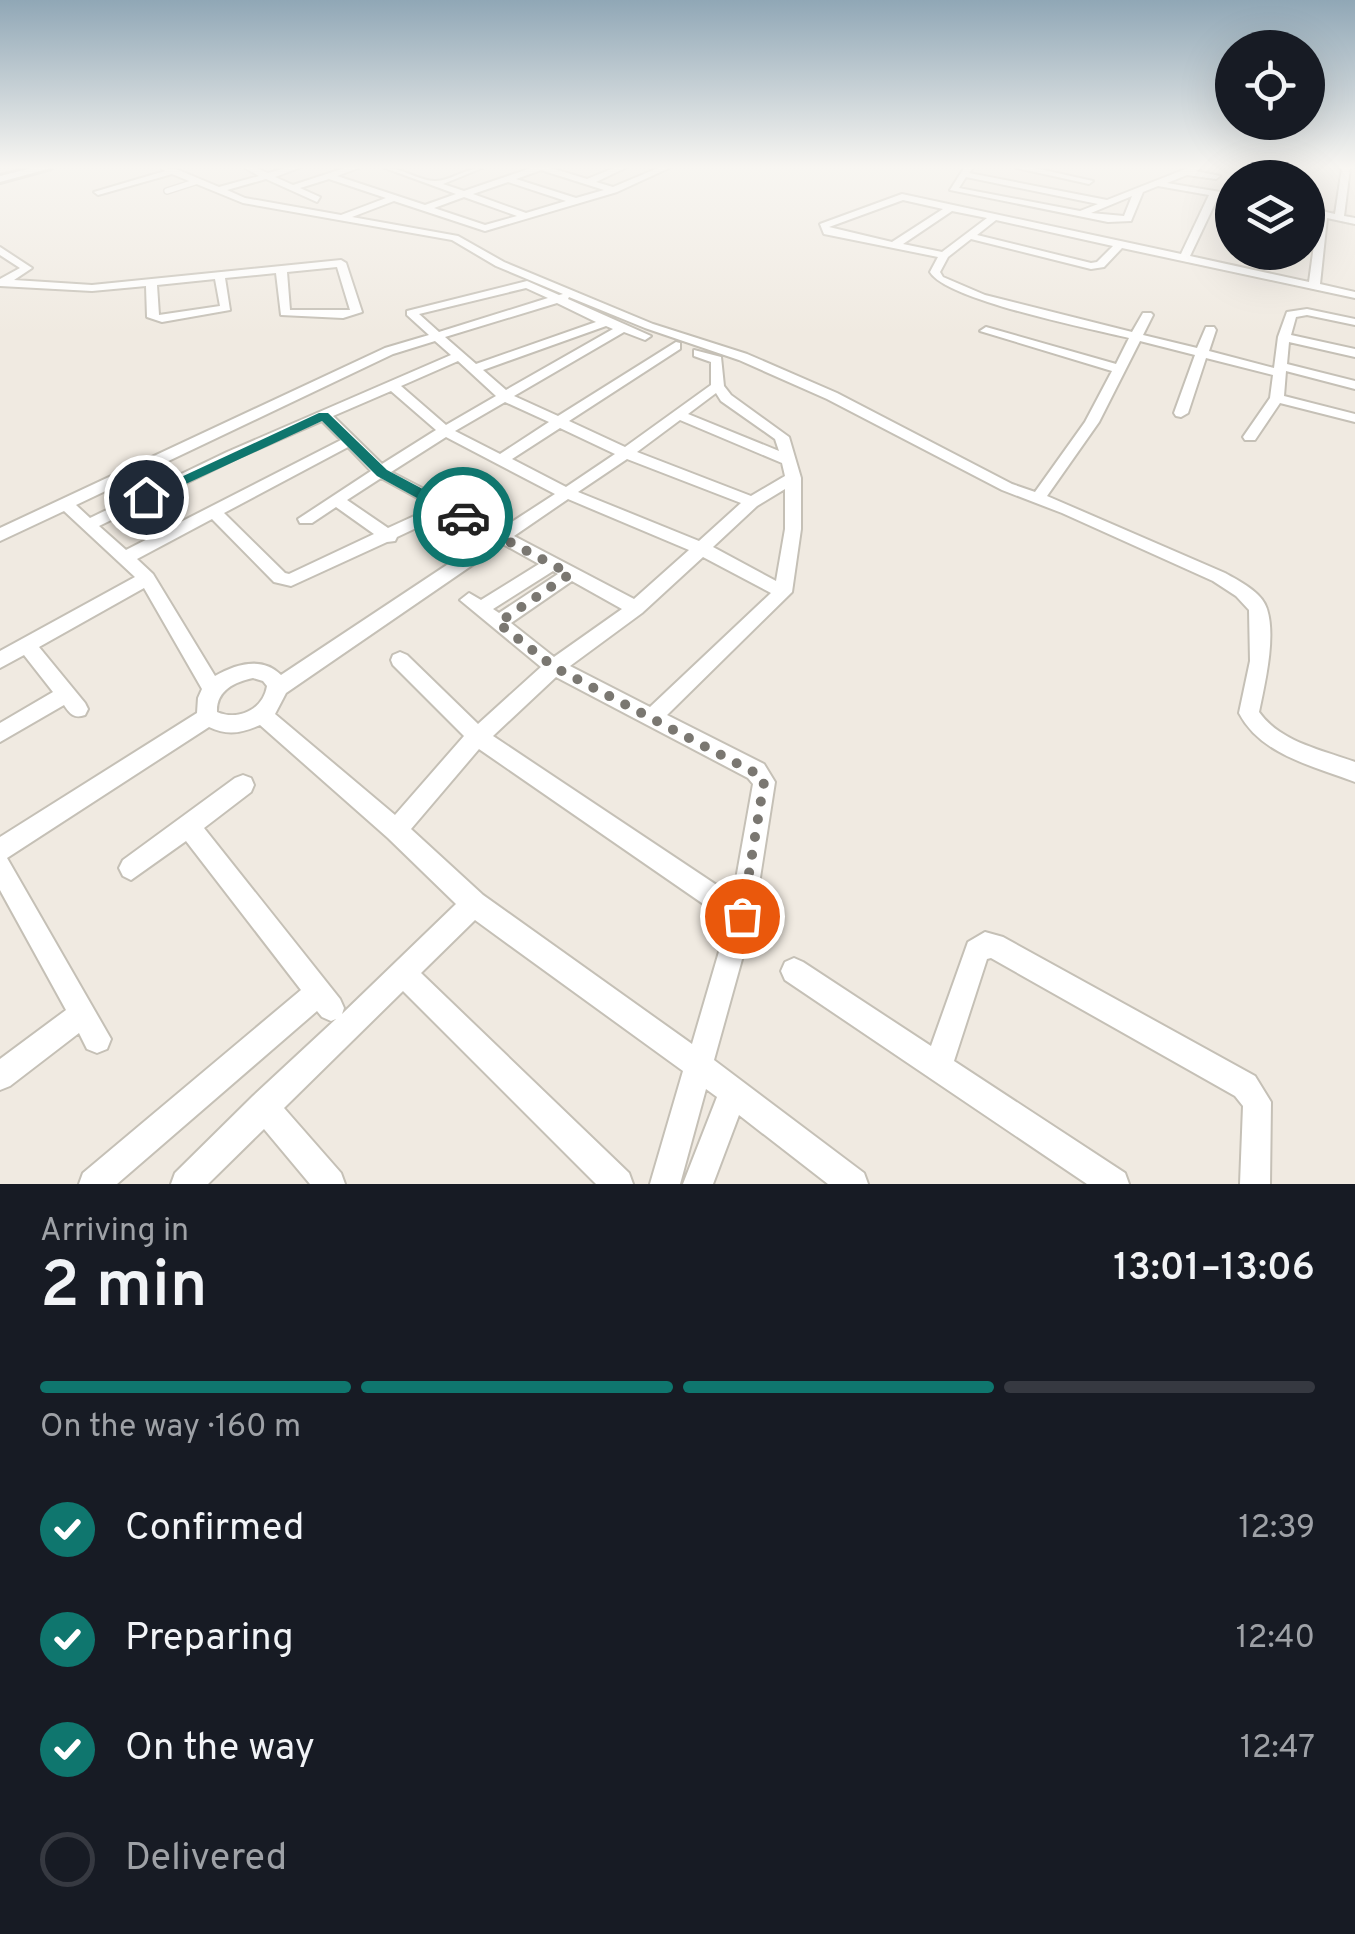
<!DOCTYPE html>
<meta charset="utf-8">
<style>
body{margin:0;font-family:Overpass,sans-serif;background:#20242c;color:#f1f3f6;height:100vh;display:flex;flex-direction:column;font-size:38px;white-space:nowrap}
*{box-sizing:border-box;margin:0}
p{font-size:32px;color:#9ea1a6}
.icon{flex:none;width:55px;height:55px;fill:none;stroke:currentColor;stroke-width:2;stroke-linecap:round;stroke-linejoin:round}
.map{position:relative;height:1184px;overflow:hidden}
.side{display:flex;flex-direction:column;background:#171b24;flex:1}
.side>*{flex:none}
.buttons{position:absolute;left:1215px;top:30px;display:grid;gap:20px}
.buttons a{display:grid;place-items:center;width:110px;height:110px;border-radius:50%;background:#171b24;box-shadow:0 10px 40px #0002;font-size:50px}
.pin{position:absolute;display:grid;place-items:center;width:85px;height:85px;color:#fff;margin:-42px;border:5px solid #fff;border-radius:50%;box-shadow:0 2px 10px #0007}
.courier{position:absolute;display:grid;place-items:center;width:100px;height:100px;margin:-50px;border:8px solid #0f766e;border-radius:50%;background:#fff;color:#222;box-shadow:0 2px 12px #0007}
.overview em{font-style:normal;font-weight:600}
.overview div{display:flex;flex-direction:column-reverse}
.overview{display:flex;align-items:center;justify-content:space-between;height:170px;padding:0 40px}
h1{font-size:65px;font-weight:600;line-height:75px}
.bar{display:grid;grid-template-columns:repeat(4,1fr);gap:15px 10px;align-content:center;height:120px;padding:0 40px}
.bar i{height:12px;border-radius:8px;background:#363941}
.bar .active{background:#0f766e}
.bar p{grid-column:span 4}
ol{padding:0 40px;list-style:none}
li{display:flex;align-items:center;gap:30px;height:110px}
li p{margin-inline-start:auto}
li .icon{padding:10px;border-radius:50%;background:#0f766e;color:#fff;stroke-width:4}
li:last-child{color:#9ea1a6}
li i{width:55px;height:55px;border:5px solid #363941;border-radius:50%}
.map>svg:first-child{display:block}
.lines{fill:none;stroke-linecap:round;stroke-linejoin:round}
.service-casing{stroke:#c5c0b6;stroke-width:8}
.minor-casing{stroke:#c5c0b6;stroke-width:4}
.tertiary-casing{stroke:#c5c0b6;stroke-width:6}
.service{stroke:#fff;stroke-width:5}
.minor{fill:#fff;fill-rule:evenodd}
.tertiary{fill:#fff;fill-rule:evenodd}
.route{fill:#0f766e}
.done{stroke:#7a7771;stroke-width:10;stroke-dasharray:0 18}
</style>
<div class="map">
<svg width="1355" height="1184" viewBox="0 0 1355 1184">
<rect width="100%" height="100%" fill="#f0eae1"/>
<g class="lines">
<defs>
<path id="service" d="M167 191 198 181"/>
<path id="minor" d="M161 168 176 169 219 187 259 176 245 168H256L268 173 286 168H299L275 177 293 185 345 168H358L337 176 425 205 456 194 385 168C403 168 417 180 434 181 449 182 465 168 482 168L443 184 464 191 531 168H551L587 179 614 168H625L596 182 613 187 658 168H669L617 192 485 231 394 201 352 217 458 236 504 262 653 324 747 354 837 393 1012 484 1035 492 1085 422 1112 371 980 331 986 327 1116 364 1129 338C1092 329 946 300 930 272L938 257 824 234 820 224 902 194 1181 254 1209 195 1158 186 1143 192 1131 221 1108 222 950 190 964 168H973L969 173 1107 200 1188 168H1200L1196 171 1220 176 1216 179 1187 175 1167 183 1232 194V200L1218 197 1190 256 1309 282 1318 216 1308 214V208L1335 214 1342 168H1350L1344 216 1355 218V224L1327 218 1320 284 1355 292V298L1122 248 1104 267 1091 269 971 239 948 257 940 272 943 277 985 295 1132 332 1143 313H1151L1153 315 1143 335 1197 348 1206 327H1214L1216 330 1209 351 1274 368 1278 337 1287 312 1307 309 1355 319V325L1307 315 1296 317 1291 335 1355 349V357L1289 342 1287 364 1355 381V389L1286 371 1284 396 1355 414V422L1280 403 1255 440H1245L1243 437 1270 398 1273 375 1206 358 1188 413 1181 417 1176 416 1174 413 1195 355 1140 341 1099 422 1047 496 1225 573C1239 581 1262 592 1267 609 1276 637 1265 683 1259 712 1280 742 1322 750 1355 762V782C1313 766 1261 755 1239 713L1250 661 1249 610 1236 596 1213 581 1062 513 1002 490 827 399 739 360 645 328 569 297 568 299 651 336 645 340 624 332 514 396 558 416 676 342 680 343V349L569 421 625 447 711 385V362L694 356V350L721 357 724 386 731 395 789 437 801 478V529L792 592 667 715 764 764 775 782 754 916 714 1060 864 1173 868 1184H828L739 1115 713 1184H683L717 1097 706 1089 680 1184H650L683 1071 475 920 421 973 629 1173 633 1184H596L403 991 284 1108 341 1173 345 1184H310L264 1129 208 1184H171L175 1173 253 1096 336 1019 331 1021 322 1017 317 1011 117 1184H79L83 1173 301 990 186 841 131 880 123 876 119 868 123 860 235 778 243 775 251 778 254 785 251 792 204 828 340 999 344 1008 342 1014 456 904 388 838 260 725C241 733 228 736 209 727L7 858 111 1039 107 1049 97 1053 87 1049 79 1033 10 1086 0 1090V1059L66 1010 0 890V837L197 713 198 698 202 689 144 588 39 647 85 703 88 709 85 715C74 719 70 714 64 705L0 742V723L53 692 24 655 0 668V651L135 577 64 511 0 541V528L385 348 429 335 407 315V311L527 281 559 295 563 294 496 266 452 240 243 203 172 174 98 195 94 192 165 171ZM541 170 604 190 576 198 516 179ZM966 177 1098 204 1080 211 959 188ZM266 179 317 202 320 197 300 188 329 179 386 198 341 215 245 198 227 190ZM508 182 566 201 526 213 473 194ZM1132 196 1124 216 1091 213ZM464 197 517 216 485 225 434 208ZM903 200 943 209 892 242 829 227ZM952 211 987 218 942 252 903 244ZM996 220 1113 246 1097 262 1091 263 977 235ZM526 288 548 298 439 332 419 314ZM557 303 596 322 476 364 445 337ZM606 326 613 329 506 390 483 370ZM435 341 451 355 227 452 90 518 76 505 393 354ZM458 361 496 396 446 425 401 386ZM391 391 436 430 382 464 333 416ZM716 393 721 401 775 439 779 451 688 414ZM505 402 549 422 500 454 455 431ZM680 420 782 463 785 476 751 496 637 452ZM322 421 341 440 126 550 99 526 237 458ZM560 428 615 454 566 487 512 459ZM446 437 555 494 501 529 391 472ZM348 447 371 471 298 519 300 523H312L336 507 374 534 289 574 285 573 224 513ZM627 459 741 503 699 541 578 492ZM381 478 434 507 388 528 347 500ZM785 489V529L776 581 713 547 757 506ZM568 499 689 550 634 599 514 536ZM446 514 489 537 281 675C262 656 236 664 215 676L153 574 137 559 212 519 274 582 291 586 387 542 395 541 397 537ZM503 544 539 564 481 600 469 593 460 600 541 667 478 724 407 655 400 652 393 655 391 660 393 665 464 736 395 815 275 714 286 693ZM703 557 771 593 650 707 570 666 642 613ZM553 571 558 574 499 613 493 609ZM572 581 622 609 554 657 511 623ZM556 677 748 778 753 784 733 896 493 736ZM253 678 263 681 267 686C263 710 238 721 217 712 216 691 234 682 253 678ZM479 749 728 921 692 1044 483 895 411 829Z
M1017 168H1035L1093 181 1089 184Z
M1277 168H1285L1281 178H1273Z
M0 247 32 268 14 280 92 285 341 260 346 263 362 312 343 318 281 315 276 273 225 278 230 310 162 322 147 317 146 286 92 291 0 286V279L20 268 0 255ZM337 267 350 310H290L287 272ZM215 279 220 306 159 315 157 285Z
M985 932 1003 937 1255 1076 1271 1102 1270 1184H1240L1243 1106 1235 1096 991 958 987 959 954 1061 1125 1173 1129 1184H1087L785 980 781 971 785 962 794 958 803 962 931 1046 968 942Z"/>
<path id="tertiary" d="M32 168H51L0 182V176Z"/>
</defs>
<use href="#service" class="service-casing"/>
<use href="#minor" class="minor-casing"/>
<use href="#tertiary" class="tertiary-casing"/>
<use href="#service" class="service"/>
<use href="#minor" class="minor"/>
<use href="#tertiary" class="tertiary"/>
</g>
<linearGradient id="sky" x2="0" y2="1"><stop stop-color="#90a7b6"/><stop offset="0.5" stop-color="#f8f6f2"/><stop offset="1" stop-color="#f8f6f2" stop-opacity="0"/></linearGradient>
<rect width="1355" height="334" fill="url(#sky)"/>
<path class="route" d="M319 413H328L387 470 468 513V520H457L377 476 322 421 151 500 138 497Z"/>
<g class="lines">
<path class="done" d="M463 517 570 574 498 623 554 667 761 776 764 782 742 916"/>
</g>
</svg>
<div class="buttons">
<a><svg class="icon" aria-label="locate" viewBox="0 0 24 24"><circle cx="12" cy="12" r="6"/><path d="M12 2v4M12 18v4M2 12h4M18 12h4"/></svg></a>
<a><svg class="icon" aria-label="layers" viewBox="0 0 24 24"><path d="M12 4l9 5-9 5-9-5zM3 14l9 5 9-5"/></svg></a>
</div>
<div class="pin" style="left:742px;top:916px;background:#ea580c"><svg class="icon" aria-label="bag" viewBox="0 0 24 24"><path d="M5 8h14l-1 12H6zM9 8a3 3 0 0 1 6 0"/></svg></div>
<div class="pin" style="left:146px;top:497px;background:#1f2937"><svg class="icon" aria-label="home" viewBox="0 0 24 24"><path d="M3 11l9-7 9 7M6 9v11h12V9"/></svg></div>
<div class="courier" style="left:463px;top:517px"><svg class="icon" aria-label="car" viewBox="0 0 24 24"><path d="M5 17H2v-5l4-1 3-4h7l3 4 3 1v5h-3M9 17h6M6 11h13"/><circle cx="7" cy="17" r="2"/><circle cx="17" cy="17" r="2"/></svg></div>
</div>
<section class="side">
<div class="overview"><div><h1>2 min</h1><p>Arriving in</p></div><em>13:01–13:06</em></div>
<div class="bar"><i class="active"></i><i class="active"></i><i class="active"></i><i></i><p>On the way · 160 m</p></div>
<ol>
<li><svg class="icon" aria-label="check" viewBox="0 0 24 24"><path d="M5 12l5 5 9-10"/></svg>Confirmed<p>12:39</p></li>
<li><svg class="icon" aria-label="check" viewBox="0 0 24 24"><path d="M5 12l5 5 9-10"/></svg>Preparing<p>12:40</p></li>
<li><svg class="icon" aria-label="check" viewBox="0 0 24 24"><path d="M5 12l5 5 9-10"/></svg>On the way<p>12:47</p></li>
<li><i></i>Delivered</li>
</ol>
</section>
